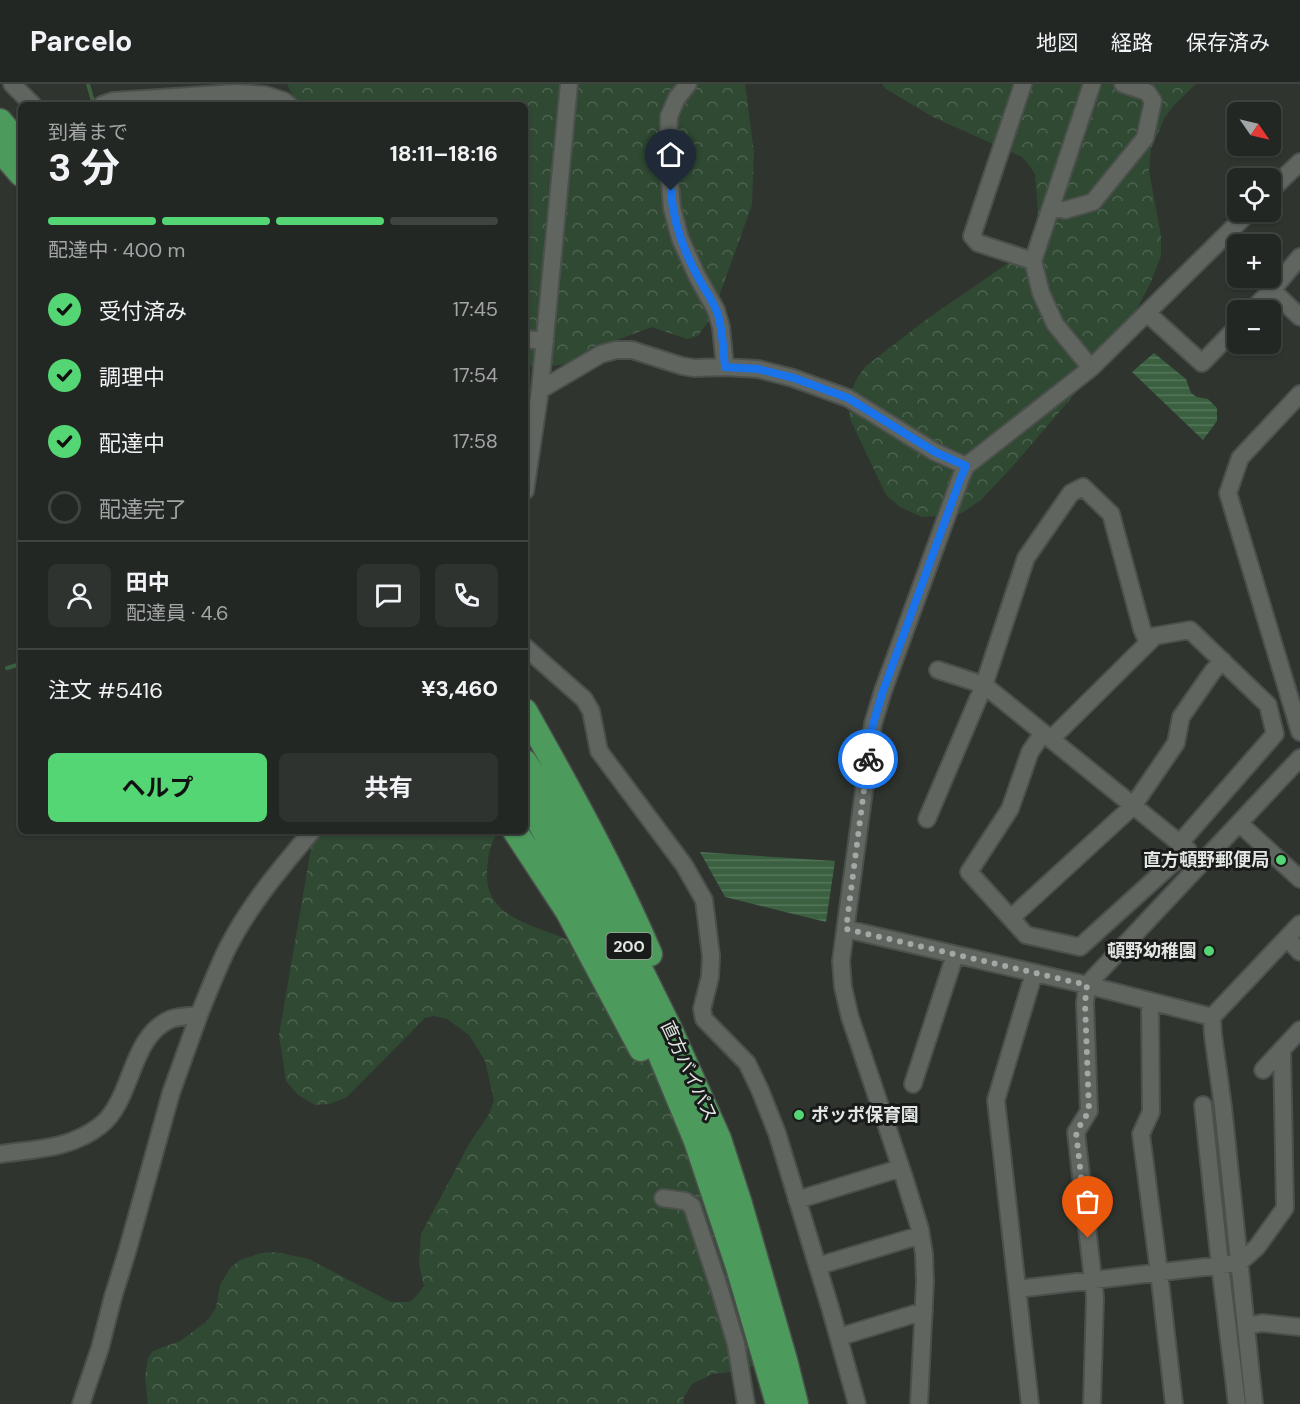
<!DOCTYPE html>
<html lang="ja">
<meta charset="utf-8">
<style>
body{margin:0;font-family:"DM Sans","Noto Sans JP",sans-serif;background:#2f3330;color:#f1f3f6;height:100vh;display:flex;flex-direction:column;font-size:22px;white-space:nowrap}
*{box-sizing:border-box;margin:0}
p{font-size:20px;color:#a3a5a6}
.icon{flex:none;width:33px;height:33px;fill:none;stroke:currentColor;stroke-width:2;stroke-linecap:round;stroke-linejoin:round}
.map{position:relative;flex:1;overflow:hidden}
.sheet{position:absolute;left:18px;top:18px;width:510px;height:732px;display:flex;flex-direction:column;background:#232723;border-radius:9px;box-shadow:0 2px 4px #0004,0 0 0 2px #404441}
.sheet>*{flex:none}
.needle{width:39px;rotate:124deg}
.controls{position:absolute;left:1227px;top:18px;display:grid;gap:12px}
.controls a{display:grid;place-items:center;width:54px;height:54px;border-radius:9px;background:#232723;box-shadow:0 2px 4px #0004,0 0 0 2px #404441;font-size:30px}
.pin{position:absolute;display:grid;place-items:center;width:51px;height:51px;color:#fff;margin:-62px -26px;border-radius:50% 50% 50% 0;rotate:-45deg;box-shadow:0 0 6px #0007}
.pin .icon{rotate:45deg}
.courier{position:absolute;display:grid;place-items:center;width:60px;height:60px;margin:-30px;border:4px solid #1a73e8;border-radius:50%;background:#fff;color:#222;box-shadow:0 2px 8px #0007}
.summary em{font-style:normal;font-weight:700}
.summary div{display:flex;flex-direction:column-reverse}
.summary{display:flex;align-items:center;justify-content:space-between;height:102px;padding:0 30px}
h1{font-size:39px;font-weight:700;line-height:45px}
.bar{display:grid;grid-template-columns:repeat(4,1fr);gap:9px 6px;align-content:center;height:72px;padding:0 30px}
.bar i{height:8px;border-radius:4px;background:#404441}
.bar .active{background:#53d673}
.bar p{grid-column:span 4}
.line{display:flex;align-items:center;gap:15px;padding:0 30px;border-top:2px solid #404441}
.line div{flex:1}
.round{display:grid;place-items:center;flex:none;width:63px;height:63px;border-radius:9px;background:#2f3330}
ol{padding:0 30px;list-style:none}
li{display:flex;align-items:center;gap:18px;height:66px}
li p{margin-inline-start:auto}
li .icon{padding:6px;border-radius:50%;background:#53d673;color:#111;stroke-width:4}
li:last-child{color:#a3a5a6}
li i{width:33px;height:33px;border:3px solid #404441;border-radius:50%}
.primary-button{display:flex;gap:12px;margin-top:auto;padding:12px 30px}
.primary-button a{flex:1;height:69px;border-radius:9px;background:#53d673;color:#111;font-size:24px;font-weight:700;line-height:69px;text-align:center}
.primary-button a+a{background:#2f3330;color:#f1f3f6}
header{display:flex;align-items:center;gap:36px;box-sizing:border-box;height:84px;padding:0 30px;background:#232723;border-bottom:2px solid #404441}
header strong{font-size:28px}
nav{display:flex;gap:33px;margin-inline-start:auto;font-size:21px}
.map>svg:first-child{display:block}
.forest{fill:url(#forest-crowns)}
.water{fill:url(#water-rules)}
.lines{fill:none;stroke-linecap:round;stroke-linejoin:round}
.stream{stroke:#3a6040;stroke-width:4}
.minor-casing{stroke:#4c504c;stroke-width:20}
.highway-casing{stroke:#4c504c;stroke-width:27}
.minor{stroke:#606560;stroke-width:16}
.highway{stroke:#4c9a5c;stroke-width:24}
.done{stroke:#a3a8a4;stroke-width:6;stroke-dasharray:0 10.8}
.route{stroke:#1a73e8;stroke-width:8}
.poi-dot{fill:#53d673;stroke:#181b19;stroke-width:2}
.labels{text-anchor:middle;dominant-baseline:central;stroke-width:6;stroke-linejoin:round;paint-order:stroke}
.shield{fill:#181b19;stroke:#a5a9a6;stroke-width:1.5}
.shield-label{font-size:16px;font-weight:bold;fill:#e2e6e3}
.poi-label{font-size:18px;font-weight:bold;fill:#e2e6e3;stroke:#181b19;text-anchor:end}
.street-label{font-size:18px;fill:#e2e6e3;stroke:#181b19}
</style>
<header>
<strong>Parcelo</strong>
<nav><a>地図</a><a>経路</a><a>保存済み</a></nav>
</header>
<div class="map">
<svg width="1300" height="1320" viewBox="0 0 1300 1320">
<defs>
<pattern id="forest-crowns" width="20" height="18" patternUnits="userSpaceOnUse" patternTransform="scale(1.5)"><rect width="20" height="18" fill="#2f4933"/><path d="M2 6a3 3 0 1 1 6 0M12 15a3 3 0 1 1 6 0" fill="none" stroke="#4d6350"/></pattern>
<pattern id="water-rules" width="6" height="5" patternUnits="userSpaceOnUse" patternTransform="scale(1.5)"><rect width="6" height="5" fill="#3a6040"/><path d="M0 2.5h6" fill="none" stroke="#56775b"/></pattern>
</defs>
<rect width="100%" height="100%" fill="#2f342f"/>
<path class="forest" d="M287 0H745L754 68 752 121 712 232 698 252 687 255 652 243 609 259 571 279 540 284 525 281V21H301L293 12Z
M882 0H1196L1174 21 1165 33 1151 65 1149 87 1161 152V172L1150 200 1131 236 1096 285 1013 382 981 416 962 429 942 432 922 433 900 423 886 411 850 335 848 315 857 294 866 282 927 235 1030 164 1036 150 1038 129 1035 90 1029 81 1022 73 933 33 886 5Z
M314 747H498C490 761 488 771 487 787 484 834 535 841 569 856 588 865 607 877 626 888L759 1280 739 1287 713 1290 692 1300 683 1315 684 1320H148L145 1293 148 1274 153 1267 180 1257 207 1237 216 1224 220 1201 230 1184 240 1176 261 1169 276 1168 309 1175 391 1218H410L417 1211 424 1202 419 1180 421 1150 469 1060 489 1030 494 1016 485 977 469 951 447 935 434 932 425 934 347 1013 330 1020 315 1021 298 1011 286 997 279 951Z"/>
<path class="water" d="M1154 269 1186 295 1191 309 1197 313 1208 315 1217 324V337L1203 356 1132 288Z
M700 768 835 777 826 838 725 813Z"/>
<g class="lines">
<path class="stream" d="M88 0 94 21
M7 584 21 580"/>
<defs>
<path id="minor" d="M12 0 33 21
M688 0 677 14 669 32 668 73 672 124 680 154 697 192 716 226 721 243 725 283
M1023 0 972 152 978 159 1033 177
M102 21 113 17 237 9 265 11 284 17 289 21
M1270 107 1300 78
M1051 123 1065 126 1093 118 1145 54 1153 17 1147 8 1123 0
M1272 206 1300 173
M1252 226 1272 206 1300 233
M1147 229 1202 279 1238 242
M525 255 545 257
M1091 284 1055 240 1041 209 1033 177 1092 0
M540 306 601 270 616 266H632L682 282 694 284 725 283 758 285 793 294 848 314 935 368 966 382
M1300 310 1240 374 1228 409 1300 648
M525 407 540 306 569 0
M525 563 584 615 591 627 599 667 684 781 704 816 711 872 710 893 702 925 704 935 747 979 760 1006 777 1049 830 1223 857 1320
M938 586 984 601 1188 766
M1043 649 1030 668 1010 725 969 788 1026 851 1080 863 1187 766
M1051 655 1155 552 1190 546 1268 621 1275 650 1179 760
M927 735 984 601 1026 474 1071 409 1083 403 1111 430 1142 545 1148 559
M1239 739 1300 795
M1011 834 1133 722 1176 659 1181 633 1213 587 1223 577
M846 845 1087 901 1212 933
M1287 854 1300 868
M1150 917 1151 1028 1141 1050 1159 1188 1174 1320
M1263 986 1300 946
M913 1000 955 871
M1203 1021 1220 1181 1237 1320
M0 1070C36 1065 71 1065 101 1041 133 1015 130 952 171 935 179 932 190 932 199 931 208 909 217 885 228 863 250 820 281 784 312 747
M663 1114 685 1117 692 1122 719 1203 736 1260 746 1320
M797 1116 901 1084
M818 1182 921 1151
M1017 1205 1239 1179 1257 1163 1285 1124 1282 965
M1246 1242 1262 1239 1300 1243
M839 1253 924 1227
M81 1320 100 1264 113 1213 127 1168 171 1009 199 931
M919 1320 925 1198 924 1170 920 1145 904 1093 850 933 843 903 841 877 873 640 883 607 961 393 966 382 1091 284 1249 128
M1030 1320 996 1016 1034 889
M1092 1320 1095 1213 1076 1048 1089 1027 1085 919 1087 901 1300 674
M1254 1320 1223 1023 1213 951 1212 933 1300 840"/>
<path id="highway" d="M0 37 21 62
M0 66 21 90
M525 627C570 707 614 786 650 870
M525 678 567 743 624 852 669 943 719 1055 740 1120 785 1276 796 1320
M525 713 603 851 652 951 696 1057 738 1183 778 1320
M515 747 568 828 641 965"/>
</defs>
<use href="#minor" class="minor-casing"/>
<use href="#highway" class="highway-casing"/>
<use href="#minor" class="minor"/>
<use href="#highway" class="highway"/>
</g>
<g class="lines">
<path class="done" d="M868 675 846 845 1087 901 1085 919 1089 1027 1076 1048 1088 1154"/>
<path class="route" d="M671 107C673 138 684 168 699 195 705 206 713 217 717 228 723 245 723 265 725 283L758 285 794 294 848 314 935 368 966 382 961 393 883 607 873 640 868 675"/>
</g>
<g class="poi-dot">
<circle cx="1281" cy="776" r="6"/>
<circle cx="1209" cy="867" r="6"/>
<circle cx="799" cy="1031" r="6"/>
</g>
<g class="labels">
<rect class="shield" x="606.5" y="849" width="45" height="26" rx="4.5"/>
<g class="shield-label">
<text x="629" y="862">200</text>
</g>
<g class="poi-label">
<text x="1269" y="776">直方頓野郵便局</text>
<text x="1197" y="867">頓野幼稚園</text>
<text x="811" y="1031" text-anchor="start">ポッポ保育園</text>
</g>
<g class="street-label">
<text transform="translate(689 987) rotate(65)">直方バイパス</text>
</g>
</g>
</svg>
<div class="controls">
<a><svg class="needle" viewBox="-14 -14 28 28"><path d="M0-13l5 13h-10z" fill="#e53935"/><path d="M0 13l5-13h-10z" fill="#a3a5a6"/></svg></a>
<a><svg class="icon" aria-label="locate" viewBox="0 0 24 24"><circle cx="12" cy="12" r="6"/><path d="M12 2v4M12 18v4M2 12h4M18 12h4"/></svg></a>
<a>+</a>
<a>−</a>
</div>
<div class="pin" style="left:1088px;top:1154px;background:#ea580c"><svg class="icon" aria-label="bag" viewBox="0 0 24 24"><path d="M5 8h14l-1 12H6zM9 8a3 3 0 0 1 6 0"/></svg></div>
<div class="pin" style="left:671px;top:107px;background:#1f2937"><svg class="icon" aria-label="home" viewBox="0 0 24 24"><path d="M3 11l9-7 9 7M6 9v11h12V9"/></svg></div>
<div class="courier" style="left:868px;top:675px"><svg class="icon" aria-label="bike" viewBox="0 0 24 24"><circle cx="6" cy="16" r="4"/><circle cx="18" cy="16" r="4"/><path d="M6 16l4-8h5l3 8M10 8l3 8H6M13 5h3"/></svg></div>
<section class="sheet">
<div class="summary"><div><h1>3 分</h1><p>到着まで</p></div><em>18:11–18:16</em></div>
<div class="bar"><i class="active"></i><i class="active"></i><i class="active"></i><i></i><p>配達中 · 400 m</p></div>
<ol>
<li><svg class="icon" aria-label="check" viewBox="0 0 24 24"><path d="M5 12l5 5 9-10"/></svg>受付済み<p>17:45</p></li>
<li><svg class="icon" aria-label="check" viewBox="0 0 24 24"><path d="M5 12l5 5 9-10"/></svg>調理中<p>17:54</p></li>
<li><svg class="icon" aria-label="check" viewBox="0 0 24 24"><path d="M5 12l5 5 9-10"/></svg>配達中<p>17:58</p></li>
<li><i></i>配達完了</li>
</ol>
<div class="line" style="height:108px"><a class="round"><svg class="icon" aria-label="person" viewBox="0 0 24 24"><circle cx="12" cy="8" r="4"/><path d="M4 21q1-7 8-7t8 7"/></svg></a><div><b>田中</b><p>配達員 · 4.6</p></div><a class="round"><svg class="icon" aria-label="chat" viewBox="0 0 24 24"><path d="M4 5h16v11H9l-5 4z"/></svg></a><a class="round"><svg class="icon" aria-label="phone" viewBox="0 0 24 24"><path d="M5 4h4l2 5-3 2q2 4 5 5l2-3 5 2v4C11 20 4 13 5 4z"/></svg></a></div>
<div class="line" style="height:78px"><div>注文 #5416</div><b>¥3,460</b></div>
<div class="primary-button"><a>ヘルプ</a><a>共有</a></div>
</section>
</div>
